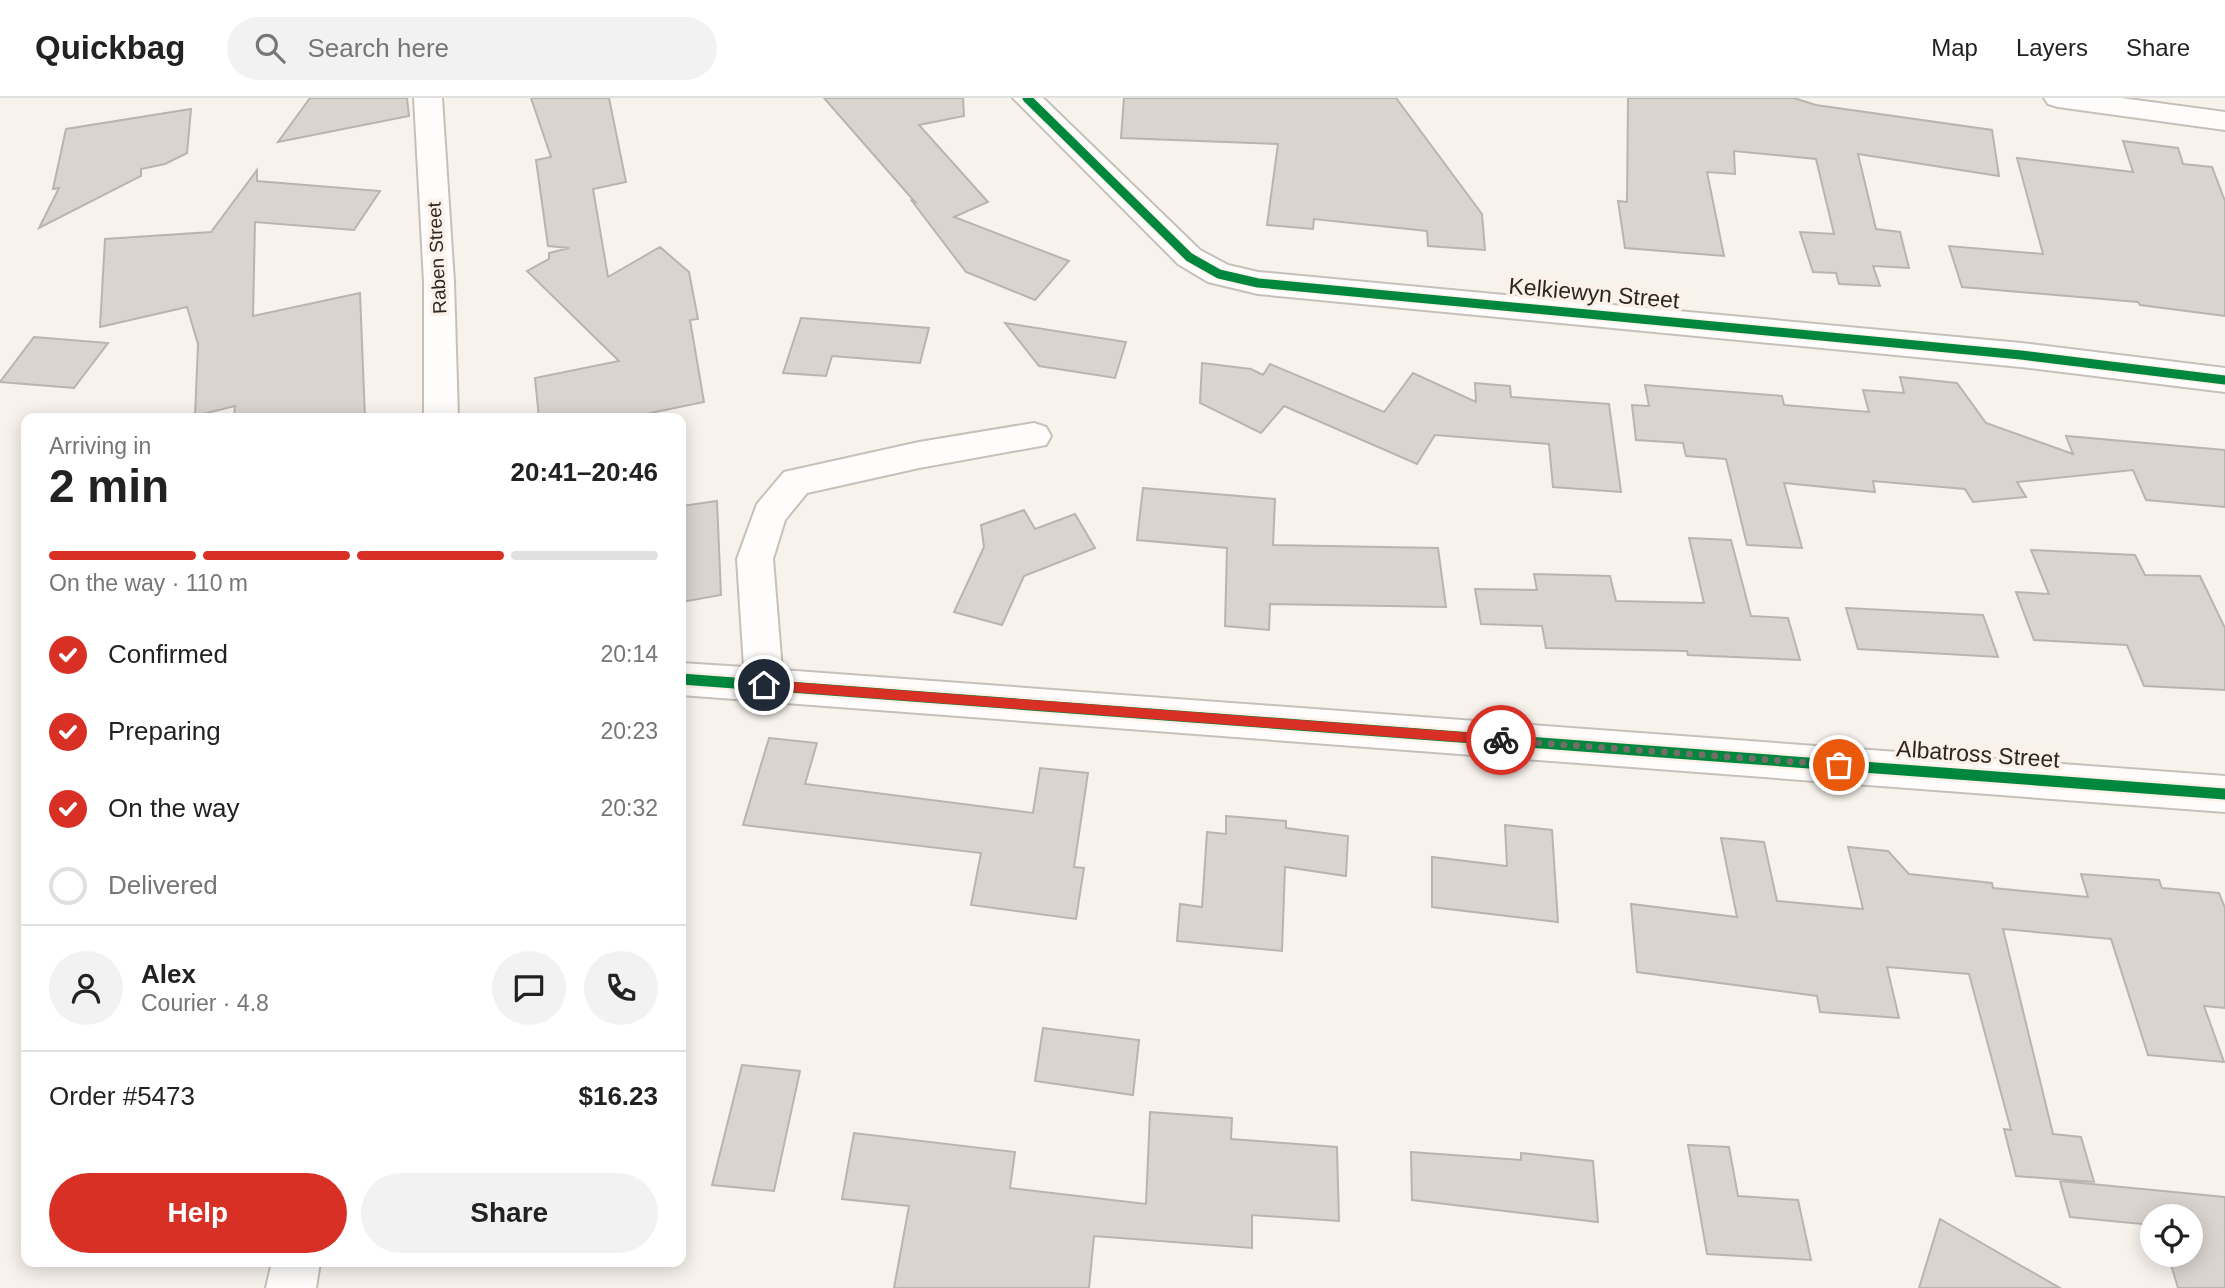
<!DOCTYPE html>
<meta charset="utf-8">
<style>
body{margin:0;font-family:Arial,sans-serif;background:#f2f2f2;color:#222;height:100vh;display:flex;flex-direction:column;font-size:26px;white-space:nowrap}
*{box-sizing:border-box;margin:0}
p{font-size:23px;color:#767676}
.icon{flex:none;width:38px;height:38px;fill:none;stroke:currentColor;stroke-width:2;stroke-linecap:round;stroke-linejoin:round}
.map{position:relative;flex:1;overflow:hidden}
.panel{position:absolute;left:21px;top:315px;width:665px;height:854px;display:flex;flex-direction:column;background:#fff;border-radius:14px;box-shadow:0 4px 18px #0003}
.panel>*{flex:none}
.fabs{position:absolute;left:2140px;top:1106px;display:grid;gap:14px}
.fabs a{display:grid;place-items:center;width:63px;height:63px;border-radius:50%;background:#fff;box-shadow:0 4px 18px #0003;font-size:35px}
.pin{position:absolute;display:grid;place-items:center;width:60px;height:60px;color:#fff;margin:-30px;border:4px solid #fff;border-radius:50%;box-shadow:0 2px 7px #0007}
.courier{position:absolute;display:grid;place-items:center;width:70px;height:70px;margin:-35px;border:5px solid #d93025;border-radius:50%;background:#fff;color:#222;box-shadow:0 2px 9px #0007}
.head em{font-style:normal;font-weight:700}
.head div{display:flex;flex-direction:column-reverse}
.head{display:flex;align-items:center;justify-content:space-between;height:119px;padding:0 28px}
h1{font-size:46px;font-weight:700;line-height:52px}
.bar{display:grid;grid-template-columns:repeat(4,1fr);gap:10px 7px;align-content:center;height:84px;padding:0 28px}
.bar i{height:9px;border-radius:5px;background:#e0e0e0}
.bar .current{background:#d93025}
.bar p{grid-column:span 4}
.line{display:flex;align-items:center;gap:18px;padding:0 28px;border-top:2px solid #e0e0e0}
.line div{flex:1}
.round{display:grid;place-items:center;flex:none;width:74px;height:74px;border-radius:37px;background:#f2f2f2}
ol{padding:0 28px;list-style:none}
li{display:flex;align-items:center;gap:21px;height:77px}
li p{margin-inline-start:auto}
li .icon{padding:7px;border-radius:50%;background:#d93025;color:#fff;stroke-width:4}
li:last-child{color:#767676}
li i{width:38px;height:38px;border:4px solid #e0e0e0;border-radius:50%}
.cta{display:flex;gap:14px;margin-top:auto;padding:14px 28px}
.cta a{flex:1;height:80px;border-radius:42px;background:#d93025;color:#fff;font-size:28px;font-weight:700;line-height:80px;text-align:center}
.cta a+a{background:#f2f2f2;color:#222}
header{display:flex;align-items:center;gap:42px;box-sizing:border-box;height:98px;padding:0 35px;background:#fff;border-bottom:2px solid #e0e0e0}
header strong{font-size:33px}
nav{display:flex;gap:38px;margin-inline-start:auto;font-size:24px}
.search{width:490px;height:63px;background:#f2f2f2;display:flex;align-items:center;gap:18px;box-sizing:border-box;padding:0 24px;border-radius:38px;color:#767676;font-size:26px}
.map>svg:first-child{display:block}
.building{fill:#dad4cf;stroke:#bab4b0;stroke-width:2}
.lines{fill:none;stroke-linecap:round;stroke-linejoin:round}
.minor-casing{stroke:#c6c0ba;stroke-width:4}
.minor{fill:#fefdfc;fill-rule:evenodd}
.cycleway-far1-casing{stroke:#fcf1e8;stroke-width:12}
.cycleway-casing{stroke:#fcf1e8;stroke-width:16}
.cycleway-far1{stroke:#00873e;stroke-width:9}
.cycleway{stroke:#00873e;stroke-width:11}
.route{fill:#d93025}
.done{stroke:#746e68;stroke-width:7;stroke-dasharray:0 12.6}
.labels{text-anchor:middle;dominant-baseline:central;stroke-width:7;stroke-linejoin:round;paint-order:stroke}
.far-street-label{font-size:19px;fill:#2e2721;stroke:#fcf1e8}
.street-label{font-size:23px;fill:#2e2721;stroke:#fcf1e8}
</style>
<header>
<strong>Quickbag</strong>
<div class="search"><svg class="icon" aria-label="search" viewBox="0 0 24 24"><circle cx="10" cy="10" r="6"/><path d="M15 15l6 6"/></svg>Search here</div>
<nav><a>Map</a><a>Layers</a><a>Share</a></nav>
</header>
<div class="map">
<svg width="2225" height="1190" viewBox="0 0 2225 1190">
<rect width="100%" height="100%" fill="#f7f2ec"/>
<path class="building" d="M310 0H407L409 18 278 44Z
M531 0H609L626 84 593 91 608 179 660 149 689 174 698 221 690 222 704 304 626 320H539L535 280 619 263 527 173 549 161V155L569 150 548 148 536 62 551 59Z
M824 0H963L964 18 919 27 988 104 954 119 1069 163 1035 202 966 174 912 103 915 104Z
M1124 0H1396L1482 116 1485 152 1428 148 1427 133 1314 121 1313 131 1267 127 1278 46 1121 40Z
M1628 0H1794L1816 7 1992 32 1999 78 1858 56 1876 131 1900 134 1909 170 1873 168 1880 188 1839 186 1836 175 1813 174 1800 134 1834 136 1816 61 1734 53 1735 76 1707 74 1724 158 1625 150 1618 103 1627 104Z
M191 11 187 55 165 66 141 71V78L39 130 59 90 53 91 66 31Z
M2123 43 2178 50 2183 66 2212 69 2225 103V218L2140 207 2138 204 1962 189 1949 148 2043 156 2017 60 2133 74Z
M257 72V83L380 93 354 132 255 124 253 218 360 195 365 320H234L235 308 195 318 198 246 187 209 100 229 105 141 211 134Z
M801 220 929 230 920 265 832 258 826 278 783 275Z
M1005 225 1126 244 1115 280 1039 268Z
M34 239 108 245 74 290 0 284Z
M1202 265 1251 271 1263 277 1270 266 1384 314 1413 275 1476 304 1475 285 1510 288 1511 299 1609 306 1621 394 1553 389 1549 346 1435 337 1417 366 1284 308 1261 335 1200 305Z
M1900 279 1957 285 1986 325 2073 356 2066 338 2225 352V409L2146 402 2133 372 2017 384 2026 399 1973 404 1965 391 1873 383 1875 394 1784 385 1802 450 1747 447 1726 361 1686 358 1683 345 1636 342 1632 307 1649 308 1645 287 1782 298 1784 307 1869 314 1863 292 1904 295Z
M1143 390 1275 401 1273 447 1438 450 1446 509 1270 506 1269 532 1225 528 1227 450 1137 442Z
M717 403 721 497 681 504V408Z
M1024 412 1035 431 1075 416 1095 450 1024 478 1002 527 954 514 984 449 981 427Z
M1689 440 1731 442 1751 518 1788 520 1800 562 1688 557 1687 553 1546 550 1542 528 1481 526 1475 491 1537 492 1534 476 1610 478 1616 503 1704 505Z
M2031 452 2135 457 2145 477 2200 478 2225 530V592L2144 588 2127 547 2034 542 2016 494 2049 496Z
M1846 510 1983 517 1998 559 1858 551Z
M769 640 817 645 805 686 1033 715 1040 670 1088 675 1074 769 1084 770 1076 821 971 807 981 755 743 727Z
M1226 718 1286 723V730L1348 738 1346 778 1285 769 1282 853 1177 843 1180 806 1202 809 1207 734 1226 736Z
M1505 727 1552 732 1558 824 1432 809V759L1507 768Z
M1721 740 1764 744 1777 803 1863 811 1848 749 1888 753 1909 776 1992 785 1993 790 2088 799 2081 776 2159 782 2162 790 2219 795 2225 810V910L2204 908 2224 964 2148 957 2111 841 2003 831 2053 1036 2081 1039 2094 1084 2016 1078 2004 1031 2011 1032 1969 876 1887 869 1899 920 1820 914 1817 898 1637 874 1631 806 1737 819Z
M1043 930 1139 942 1133 997 1035 983Z
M742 967 800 973 774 1093 712 1087Z
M1150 1014 1232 1020 1231 1041 1337 1049 1339 1123 1252 1117V1150L1094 1138 1089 1190H894L909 1108 842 1101 854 1035 1015 1054 1010 1090 1146 1106Z
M1688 1047 1729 1049 1738 1098 1798 1102 1811 1162 1707 1156Z
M1411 1054 1521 1062V1055L1593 1063 1598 1124 1412 1102Z
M2060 1083 2225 1099V1190H2178L2168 1157H2191V1118H2152V1127L2070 1119Z
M1940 1121 2060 1190H1919Z"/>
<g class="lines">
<defs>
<path id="minor" d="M414 0H442L454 184 458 320H424V184Z
M1013 0H1043L1200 152 1228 167 1258 174 2021 245 2225 270V294L2021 269 1258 196 1208 184 1178 166Z
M2044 0H2121L2225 14V32L2058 9 2048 6Z
M1034 325 1046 329 1051 338 1046 347 919 370 807 395 785 422 773 461 782 572 2225 678V714L681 597V565L744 569 737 461 757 406 784 374 919 344Z
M272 1164H320L316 1190H266Z"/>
</defs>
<use href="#minor" class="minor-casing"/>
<use href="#minor" class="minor"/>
<defs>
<path id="cycleway-far1" d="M1027 0 1189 159 1219 176 1258 185 2021 257 2225 282"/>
<path id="cycleway" d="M681 581 2225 696"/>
</defs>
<use href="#cycleway-far1" class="cycleway-far1-casing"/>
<use href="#cycleway" class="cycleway-casing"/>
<use href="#cycleway-far1" class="cycleway-far1"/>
<use href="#cycleway" class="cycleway"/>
</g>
<path class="route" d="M764 582 1501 637 1507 642 1501 647 764 592 759 587Z"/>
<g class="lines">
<path class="done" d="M1501 642 1839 667"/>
</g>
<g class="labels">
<g class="far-street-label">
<text transform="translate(437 160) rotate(-93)">Raben Street</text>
</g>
<g class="street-label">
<text transform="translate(1594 195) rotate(5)">Kelkiewyn Street</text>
<text transform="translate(1978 656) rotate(4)">Albatross Street</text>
</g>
</g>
</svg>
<div class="fabs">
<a><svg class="icon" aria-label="locate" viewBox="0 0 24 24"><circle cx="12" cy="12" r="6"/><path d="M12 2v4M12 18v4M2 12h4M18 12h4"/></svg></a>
</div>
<div class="pin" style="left:1839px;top:667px;background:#ea580c"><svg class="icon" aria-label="bag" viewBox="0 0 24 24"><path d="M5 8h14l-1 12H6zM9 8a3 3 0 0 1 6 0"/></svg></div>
<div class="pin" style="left:764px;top:587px;background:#1f2937"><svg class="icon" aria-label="home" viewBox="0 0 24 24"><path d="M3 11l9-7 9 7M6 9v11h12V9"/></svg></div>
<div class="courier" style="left:1501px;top:642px"><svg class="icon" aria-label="bike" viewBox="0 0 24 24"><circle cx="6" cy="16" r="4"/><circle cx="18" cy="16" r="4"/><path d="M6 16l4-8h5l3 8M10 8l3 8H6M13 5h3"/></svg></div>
<section class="panel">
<div class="head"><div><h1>2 min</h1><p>Arriving in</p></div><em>20:41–20:46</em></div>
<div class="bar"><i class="current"></i><i class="current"></i><i class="current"></i><i></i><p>On the way · 110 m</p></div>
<ol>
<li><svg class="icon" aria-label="check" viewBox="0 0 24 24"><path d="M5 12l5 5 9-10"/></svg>Confirmed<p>20:14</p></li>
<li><svg class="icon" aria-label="check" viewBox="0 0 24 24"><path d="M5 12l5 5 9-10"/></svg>Preparing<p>20:23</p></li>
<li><svg class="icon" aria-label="check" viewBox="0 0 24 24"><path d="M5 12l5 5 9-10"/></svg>On the way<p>20:32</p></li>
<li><i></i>Delivered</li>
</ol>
<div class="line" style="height:126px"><a class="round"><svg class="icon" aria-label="person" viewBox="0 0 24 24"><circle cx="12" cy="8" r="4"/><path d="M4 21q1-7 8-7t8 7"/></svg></a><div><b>Alex</b><p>Courier · 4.8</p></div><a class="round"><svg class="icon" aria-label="chat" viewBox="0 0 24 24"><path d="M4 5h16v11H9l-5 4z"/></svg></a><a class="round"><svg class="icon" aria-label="phone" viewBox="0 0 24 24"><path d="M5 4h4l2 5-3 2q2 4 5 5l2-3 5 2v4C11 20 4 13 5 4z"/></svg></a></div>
<div class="line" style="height:91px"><div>Order #5473</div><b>$16.23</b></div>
<div class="cta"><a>Help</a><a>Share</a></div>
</section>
</div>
